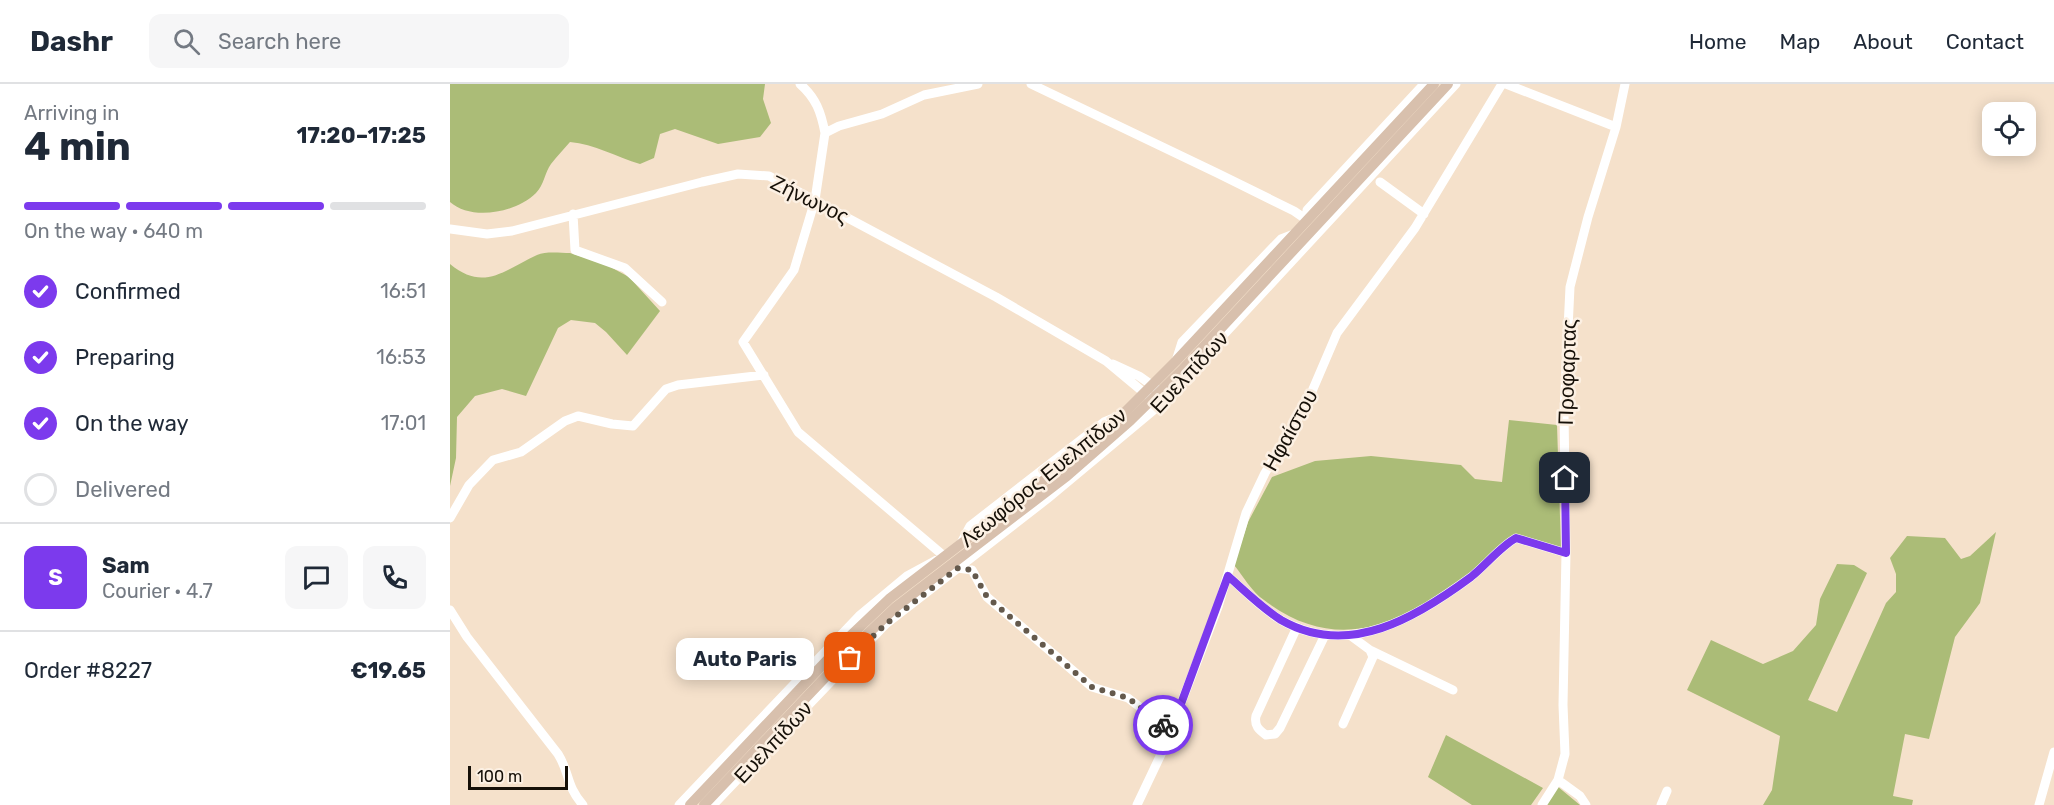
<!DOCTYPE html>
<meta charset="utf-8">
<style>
body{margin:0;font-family:Rubik,sans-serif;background:#f6f6f7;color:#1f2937;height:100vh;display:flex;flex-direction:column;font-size:22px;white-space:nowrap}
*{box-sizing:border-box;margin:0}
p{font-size:20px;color:#747a83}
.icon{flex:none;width:33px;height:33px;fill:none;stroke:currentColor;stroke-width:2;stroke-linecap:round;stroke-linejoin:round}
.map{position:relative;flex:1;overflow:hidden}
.details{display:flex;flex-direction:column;background:#fff;width:450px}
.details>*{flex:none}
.tools{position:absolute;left:1532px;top:18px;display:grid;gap:12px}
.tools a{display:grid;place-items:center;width:54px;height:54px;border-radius:12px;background:#fff;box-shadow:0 3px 15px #0003;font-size:30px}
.scale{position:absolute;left:18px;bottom:15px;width:100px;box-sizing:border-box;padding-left:6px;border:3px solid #161008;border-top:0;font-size:16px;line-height:21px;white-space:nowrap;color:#161008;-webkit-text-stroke:4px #fcf0e3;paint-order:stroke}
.pin{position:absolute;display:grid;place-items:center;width:51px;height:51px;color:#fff;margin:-26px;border-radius:12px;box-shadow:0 3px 9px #0006}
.courier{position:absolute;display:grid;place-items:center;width:60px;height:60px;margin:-30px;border:4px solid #7c3aed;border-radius:50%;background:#fff;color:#222;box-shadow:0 2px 8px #0007}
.bubble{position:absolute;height:42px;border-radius:12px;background:#fff;box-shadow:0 3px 15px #0003;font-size:20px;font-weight:700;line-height:42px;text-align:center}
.head em{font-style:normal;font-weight:700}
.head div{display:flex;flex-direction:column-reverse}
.head{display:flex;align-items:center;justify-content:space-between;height:102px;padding:0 24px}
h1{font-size:39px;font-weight:700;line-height:45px}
.bar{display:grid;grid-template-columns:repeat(4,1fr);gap:9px 6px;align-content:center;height:72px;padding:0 24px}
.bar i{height:8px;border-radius:4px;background:#e0e1e3}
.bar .current{background:#7c3aed}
.bar p{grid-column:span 4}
.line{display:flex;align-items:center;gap:15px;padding:0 24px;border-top:2px solid #e0e1e3}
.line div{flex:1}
.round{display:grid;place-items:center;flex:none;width:63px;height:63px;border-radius:12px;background:#f6f6f7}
ol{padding:0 24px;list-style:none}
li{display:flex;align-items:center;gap:18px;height:66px}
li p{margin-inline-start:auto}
li .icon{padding:6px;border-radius:50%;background:#7c3aed;color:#fff;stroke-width:4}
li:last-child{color:#747a83}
li i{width:33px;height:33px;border:3px solid #e0e1e3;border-radius:50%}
header{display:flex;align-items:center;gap:36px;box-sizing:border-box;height:84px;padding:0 30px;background:#fff;border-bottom:2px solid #e0e1e3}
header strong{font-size:28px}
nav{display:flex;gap:33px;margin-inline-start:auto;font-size:21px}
.search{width:420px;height:54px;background:#f6f6f7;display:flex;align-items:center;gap:15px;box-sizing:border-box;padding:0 21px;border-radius:12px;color:#747a83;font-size:22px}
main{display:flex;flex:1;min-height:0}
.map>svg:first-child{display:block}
.green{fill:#abbc77}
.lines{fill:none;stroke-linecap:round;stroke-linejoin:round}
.minor{stroke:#fff;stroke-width:9}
.major{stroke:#d8c0ad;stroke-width:10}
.done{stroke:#64594c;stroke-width:6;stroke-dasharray:0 10.8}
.route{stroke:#7c3aed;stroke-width:8}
.labels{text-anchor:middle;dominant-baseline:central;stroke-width:5;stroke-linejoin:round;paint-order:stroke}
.street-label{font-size:21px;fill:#161008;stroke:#fcf0e3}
</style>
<header>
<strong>Dashr</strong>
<div class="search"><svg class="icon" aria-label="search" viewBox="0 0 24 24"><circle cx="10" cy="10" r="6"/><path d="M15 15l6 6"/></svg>Search here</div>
<nav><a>Home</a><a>Map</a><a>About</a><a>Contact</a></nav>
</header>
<main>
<section class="details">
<div class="head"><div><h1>4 min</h1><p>Arriving in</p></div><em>17:20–17:25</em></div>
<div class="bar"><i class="current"></i><i class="current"></i><i class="current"></i><i></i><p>On the way · 640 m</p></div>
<ol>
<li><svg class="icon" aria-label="check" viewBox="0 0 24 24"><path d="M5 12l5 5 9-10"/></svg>Confirmed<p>16:51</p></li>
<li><svg class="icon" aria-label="check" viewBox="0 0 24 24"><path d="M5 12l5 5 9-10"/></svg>Preparing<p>16:53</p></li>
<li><svg class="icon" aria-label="check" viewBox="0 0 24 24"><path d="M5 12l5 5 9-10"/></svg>On the way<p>17:01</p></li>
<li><i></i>Delivered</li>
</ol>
<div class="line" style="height:108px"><b class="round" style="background:#7c3aed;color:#fff">S</b><div><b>Sam</b><p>Courier · 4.7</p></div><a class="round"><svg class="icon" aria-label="chat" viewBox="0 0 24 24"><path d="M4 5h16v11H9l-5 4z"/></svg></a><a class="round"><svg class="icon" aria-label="phone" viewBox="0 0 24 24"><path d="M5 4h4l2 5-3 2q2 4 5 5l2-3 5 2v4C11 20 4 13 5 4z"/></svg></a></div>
<div class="line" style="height:78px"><div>Order #8227</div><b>€19.65</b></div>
</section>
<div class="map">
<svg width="1604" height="721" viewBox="0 0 1604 721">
<rect width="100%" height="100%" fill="#f5e1cb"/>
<path class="green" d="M0 0H315L313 15 321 39 310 53 268 60 225 45 210 50 204 74 190 80C167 73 144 60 120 58 114 65 107 72 101 80 95 88 94 101 86 109 66 129 21 137 0 118Z
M120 169 153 179 179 193 210 227 177 271 156 248 145 239 121 236 108 244 76 312 52 305 25 312 7 333 6 374 0 402V180C34 208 54 186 87 171 96 167 110 169 120 169Z
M1059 336 1107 341 1111 464 1067 451C993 512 909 589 814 516 802 508 793 492 784 481L798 438 822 393 865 377 921 372 1011 381 1025 395 1052 398Z
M1546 448 1530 519 1505 553 1479 655 1455 650 1443 712 1463 716 1462 721H1313L1322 706 1330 652 1237 606 1261 556 1313 580 1343 567 1366 541 1370 515 1387 480 1404 481 1417 489 1358 616 1387 628 1436 519 1446 508V490L1440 474 1457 452 1495 454 1511 475 1520 472Z
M996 651 1093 704 1081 721H1022L978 693Z
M1107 702 1130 721H1094Z"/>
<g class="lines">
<path class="minor" d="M350 0C366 14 371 28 375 49
M581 0 767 89 844 127 857 136
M1056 0 1166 43
M930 98 974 130
M123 130 125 166 175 184 212 218
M857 136V126L974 0
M0 145 37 150 62 147 252 98 288 90 319 92 546 213 656 277 698 312
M726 277 732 258 831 155 844 150
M663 280 689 292 706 304
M0 434 19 401 43 376 71 368 115 337 128 332 162 340 183 342 216 305 228 301 314 291
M511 459 520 442 654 338 671 331
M508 484 522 486 537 513 642 603 678 614 721 647
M778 492C795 507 812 525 831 536 899 575 966 533 1021 493 1036 481 1050 463 1066 454L1116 469
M0 526 17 553 108 670C120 689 116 702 133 721
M847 543 806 632C804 642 809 646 816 651L825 650 830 644 875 551
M920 566 1003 606
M893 640 923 573 920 566 901 552
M1108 696 1130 712 1136 721
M229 721 409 532 457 492 494 472 348 348 293 258 344 186 365 116 375 49 389 42 432 30 474 11 528 0
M263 721 436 540 597 415 705 325 1006 0
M687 721 714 664 768 523 796 429 815 389 857 319 887 249 965 144 1052 0
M1092 721 1108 696 1115 670 1113 621 1116 469 1114 328 1120 203 1138 133 1166 43 1175 0
M1211 721 1217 707
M1589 721 1604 668"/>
<path class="major" d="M240 721 399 553 439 515 611 383 673 330 726 277 984 0
M254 721 407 560 446 523 617 392 680 337 733 285 998 0"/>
</g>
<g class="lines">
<path class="done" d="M400 574 436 540 508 484 522 486 537 513 642 603 678 614 713 641"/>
<path class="route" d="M713 641 721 647 778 492C795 507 812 524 831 536 899 575 967 533 1021 493 1036 481 1050 463 1066 454L1116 469 1115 394"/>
</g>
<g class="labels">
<g class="street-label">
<text transform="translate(360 115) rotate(26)">Ζήνωνος</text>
<text transform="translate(739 288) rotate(-47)">Ευελπίδων</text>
<text transform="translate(1117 288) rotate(-88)">Προφαρτας</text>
<text transform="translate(840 346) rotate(-61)">Ηφαίστου</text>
<text transform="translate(593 393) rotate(-39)">Λεωφόρος Ευελπίδων</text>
<text transform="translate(323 658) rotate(-47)">Ευελπίδων</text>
</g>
</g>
</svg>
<div class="tools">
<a><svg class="icon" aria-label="locate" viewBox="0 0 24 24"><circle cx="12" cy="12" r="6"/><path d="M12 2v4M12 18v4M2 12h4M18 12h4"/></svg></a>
</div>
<div class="scale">100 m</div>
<div class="pin" style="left:400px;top:574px;background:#ea580c"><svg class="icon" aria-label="bag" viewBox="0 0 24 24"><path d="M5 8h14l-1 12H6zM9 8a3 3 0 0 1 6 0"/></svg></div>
<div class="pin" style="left:1115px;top:394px;background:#1f2937"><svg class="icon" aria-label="home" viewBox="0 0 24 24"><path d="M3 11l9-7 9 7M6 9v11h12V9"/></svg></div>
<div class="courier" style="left:713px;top:641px"><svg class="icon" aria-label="bike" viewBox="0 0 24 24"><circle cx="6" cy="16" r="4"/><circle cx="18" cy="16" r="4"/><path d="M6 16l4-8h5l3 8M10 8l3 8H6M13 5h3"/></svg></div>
<div class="bubble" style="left:226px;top:554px;width:138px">Auto Paris</div>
</div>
</main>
